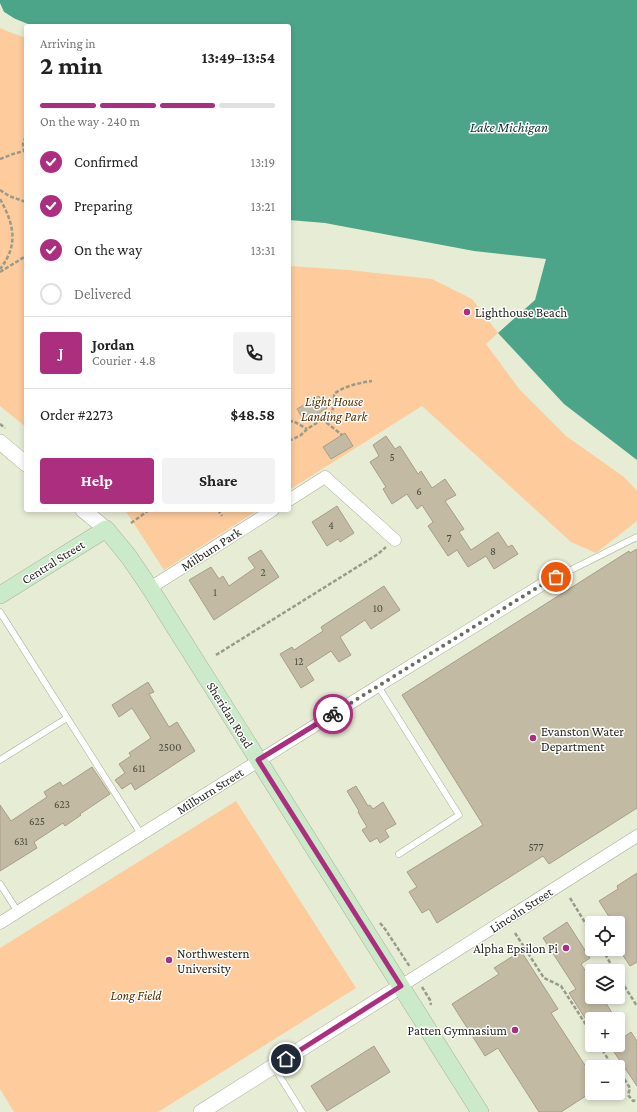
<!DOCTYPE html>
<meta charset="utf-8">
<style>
body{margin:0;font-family:"Crimson Pro",serif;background:#f2f2f2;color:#222;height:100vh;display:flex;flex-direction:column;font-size:15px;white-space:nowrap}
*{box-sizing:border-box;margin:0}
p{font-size:13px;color:#767676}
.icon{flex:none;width:22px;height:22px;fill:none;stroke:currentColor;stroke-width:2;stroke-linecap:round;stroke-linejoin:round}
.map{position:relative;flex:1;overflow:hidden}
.panel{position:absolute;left:24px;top:24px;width:267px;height:488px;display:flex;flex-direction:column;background:#fff;border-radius:4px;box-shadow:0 2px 6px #0003}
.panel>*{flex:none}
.tools{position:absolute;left:585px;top:916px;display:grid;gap:8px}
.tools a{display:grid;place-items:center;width:40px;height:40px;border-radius:4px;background:#fff;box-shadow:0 2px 6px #0003;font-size:20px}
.pin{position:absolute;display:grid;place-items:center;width:34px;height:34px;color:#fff;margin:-17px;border:2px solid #fff;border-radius:50%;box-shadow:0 1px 4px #0007}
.courier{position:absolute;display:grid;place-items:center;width:40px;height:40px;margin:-20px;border:3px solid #ab2e7f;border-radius:50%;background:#fff;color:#222;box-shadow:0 1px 5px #0007}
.head em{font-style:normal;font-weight:700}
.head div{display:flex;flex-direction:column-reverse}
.head{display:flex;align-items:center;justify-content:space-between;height:68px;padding:0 16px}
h1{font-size:26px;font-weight:700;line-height:30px}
.bar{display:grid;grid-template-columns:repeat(4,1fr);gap:6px 4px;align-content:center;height:48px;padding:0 16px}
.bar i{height:5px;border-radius:3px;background:#e0e0e0}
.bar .current{background:#ab2e7f}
.bar p{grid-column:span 4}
.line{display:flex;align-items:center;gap:10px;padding:0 16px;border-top:1px solid #e0e0e0}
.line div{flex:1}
.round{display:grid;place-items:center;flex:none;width:42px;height:42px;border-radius:4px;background:#f2f2f2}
ol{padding:0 16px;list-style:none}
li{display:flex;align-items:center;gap:12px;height:44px}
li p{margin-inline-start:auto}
li .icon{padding:4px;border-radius:50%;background:#ab2e7f;color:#fff;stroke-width:4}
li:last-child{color:#767676}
li i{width:22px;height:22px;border:2px solid #e0e0e0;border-radius:50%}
.action{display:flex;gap:8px;margin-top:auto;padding:8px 16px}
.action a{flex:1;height:46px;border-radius:4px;background:#ab2e7f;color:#fff;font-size:16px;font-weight:700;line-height:46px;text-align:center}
.action a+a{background:#f2f2f2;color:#222}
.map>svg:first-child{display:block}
.green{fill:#fdcb9c}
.water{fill:#4da589}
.pier{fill:#e7ecd5}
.building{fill:#c2baa3;stroke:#a69e89}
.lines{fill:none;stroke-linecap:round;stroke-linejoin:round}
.service-casing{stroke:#abb09a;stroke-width:7}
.minor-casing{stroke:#abb09a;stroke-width:13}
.tertiary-casing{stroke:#abb09a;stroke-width:16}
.secondary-casing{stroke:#abb09a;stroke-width:18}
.path{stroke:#989b8b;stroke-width:2.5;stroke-dasharray:4 2;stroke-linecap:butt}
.service{stroke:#fff;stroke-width:6}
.minor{stroke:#fff;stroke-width:12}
.tertiary{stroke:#fff;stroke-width:15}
.secondary{stroke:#caeaca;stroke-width:17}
.done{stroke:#6a6c5f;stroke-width:4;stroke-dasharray:0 7.2}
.route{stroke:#ab2e7f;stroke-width:5}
.poi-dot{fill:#ab2e7f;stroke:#fff;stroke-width:1.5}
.labels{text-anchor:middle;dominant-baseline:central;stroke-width:3;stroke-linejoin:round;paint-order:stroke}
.number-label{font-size:11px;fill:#4d4c40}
.poi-label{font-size:13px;fill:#26271f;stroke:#fff;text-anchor:start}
.park-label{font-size:13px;font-style:italic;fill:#543003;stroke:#fff}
.street-label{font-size:13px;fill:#26271f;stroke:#fff}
.water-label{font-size:14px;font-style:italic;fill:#0d362a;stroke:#fff}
</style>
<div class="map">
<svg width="637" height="1112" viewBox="0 0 637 1112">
<rect width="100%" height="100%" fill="#e7ecd5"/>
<path class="green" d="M0 28 7 31 26 38V427L0 406Z
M289 266 348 270 432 279 472 299 498 333 486 344 520 390 566 436 624 477 637 491V521L596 553 571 542 422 406 289 490Z
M125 510H258L164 570Z
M236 801 356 988 158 1112H14L0 1089V948Z"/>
<path class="water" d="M0 0H637V460L564 404 498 333 535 300 546 259 474 251 325 223 289 220V26H26L1 10 0 8Z"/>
<path class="pier" d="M0 3 4 12 13 18 33 26H26V34L25 33 12 19 0 11Z"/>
<path class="building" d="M319 396 327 408 305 422 297 409Z
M345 433 353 446 331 459 323 447Z
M386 436 395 449 400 446 418 474 421 471 432 488 445 479 456 495 445 501 464 529 459 532 471 550 498 532 508 547 512 545 518 554 494 569 486 556 468 567 457 550 448 556 428 526 433 522 422 505 417 509 407 494 392 504 383 489 386 487 370 462 379 456 373 445Z
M337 506 354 533 340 542 338 539 327 546 312 522Z
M637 549V808L549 864 543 856 437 923 429 909 422 913 409 892 417 887 407 872 483 825 402 695 629 551 630 553Z
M261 550 279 577 214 620 189 580 211 567 219 579 223 576 229 586 255 568 248 558Z
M384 586 400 610 371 629 365 620 340 637 351 655 339 662 331 651 306 667 314 680 301 688 280 654 292 647 294 650 323 631 321 627Z
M148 682 154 692 149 694 169 727 177 722 195 751 135 790 131 783 122 789 115 780 125 773 119 764 131 756 129 753 151 738 132 708 119 717 112 705Z
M92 767 110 794 80 814 81 815 65 826 63 823 34 842 37 848 0 871V805L11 821 47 797 44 792 60 782 63 786Z
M356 786 368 806 370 805 373 809 383 802 396 824 385 830 389 837 380 843 377 838 370 842 362 830 367 827 358 812 359 811 347 791Z
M637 873V962L630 966 620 951 623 949 618 941V923H613L599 901 618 889 617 886Z
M567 922 590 958 581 964 592 981V997H602L616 1019 592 1018V1029L569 993 576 989 543 938Z
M521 951 558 1009 551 1013 592 1076V1092L561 1112H539L498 1048 485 1056 452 1004 499 974 494 968Z
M631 1032 637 1041V1086L610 1046 618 1045V1041Z
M374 1046 390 1072 327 1111 311 1086Z"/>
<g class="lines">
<defs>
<path id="service" d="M543 584 637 537
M0 612 141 834
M378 686 459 815 399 854
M0 760 67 718
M0 884 18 912
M274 1067 302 1112"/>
<path id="minor" d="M289 500 325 477 395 540
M150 588 273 510
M0 923 378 686 543 584
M401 986 637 836"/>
<path id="tertiary" d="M0 442 26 464
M83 510 106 529
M201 1112 401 986"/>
<path id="secondary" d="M0 595 106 529 129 557 150 588 480 1112"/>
</defs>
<use href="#service" class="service-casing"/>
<use href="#minor" class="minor-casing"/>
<use href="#tertiary" class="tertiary-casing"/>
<use href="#secondary" class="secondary-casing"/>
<path class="path" d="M0 159 13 154 24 151 23 144 26 135
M0 190 9 196 26 202
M0 199C14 224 19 245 0 269
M0 272 26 256
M317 415 342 435
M289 422 293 421 307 429
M0 424 5 428
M289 441 301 435 307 429 323 419 332 412 334 404V394C345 386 358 383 372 381
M218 510 222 516
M131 523 149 510
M216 655 378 554 386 547
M570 898 592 934
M380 923 385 929 410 967
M515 933 544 978 561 986 592 1034
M602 949 615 971
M618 976 637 1006
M422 987 430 1000 431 1005
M599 1045 610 1062 615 1065 617 1067
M618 1069 630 1088 628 1095 633 1101 637 1100"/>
<use href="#service" class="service"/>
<use href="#minor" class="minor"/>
<use href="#tertiary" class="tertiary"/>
<use href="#secondary" class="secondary"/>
</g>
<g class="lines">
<path class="done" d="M333 714 543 584 556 577"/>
<path class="route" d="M286 1059 401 986 258 760 333 714"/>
</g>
<g class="poi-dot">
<circle cx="467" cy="312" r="4"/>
<circle cx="533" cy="738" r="4"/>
<circle cx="566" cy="948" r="4"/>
<circle cx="169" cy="960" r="4"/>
<circle cx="515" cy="1030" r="4"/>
</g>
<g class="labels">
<g class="number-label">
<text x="392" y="457">5</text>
<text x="419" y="491">6</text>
<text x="331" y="525">4</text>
<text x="449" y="538">7</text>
<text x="493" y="551">8</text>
<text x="263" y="572">2</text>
<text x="215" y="592">1</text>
<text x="378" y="608">10</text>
<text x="299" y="661">12</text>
<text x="170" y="747">2500</text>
<text x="139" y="768">611</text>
<text x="62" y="804">623</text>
<text x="37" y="821">625</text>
<text x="21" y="841">631</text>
<text x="536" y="847">577</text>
</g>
<g class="poi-label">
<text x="475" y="312">Lighthouse Beach</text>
<text x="541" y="731">Evanston Water<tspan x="541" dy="15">Department</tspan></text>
<text x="558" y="948" text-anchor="end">Alpha Epsilon Pi</text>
<text x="177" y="953">Northwestern<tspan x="177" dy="15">University</tspan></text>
<text x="507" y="1030" text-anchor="end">Patten Gymnasium</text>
</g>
<g class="park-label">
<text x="334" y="401">Light House<tspan x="334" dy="15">Landing Park</tspan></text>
<text x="136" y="995">Long Field</text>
</g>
<g class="street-label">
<text transform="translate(211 549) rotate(-33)">Milburn Park</text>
<text transform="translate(53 562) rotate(-32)">Central Street</text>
<text transform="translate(230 715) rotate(58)">Sheridan Road</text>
<text transform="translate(210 791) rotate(-32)">Milburn Street</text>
<text transform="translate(521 910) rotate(-33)">Lincoln Street</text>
</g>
<g class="water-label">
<text x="509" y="127">Lake Michigan</text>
</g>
</g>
</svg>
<div class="tools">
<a><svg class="icon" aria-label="locate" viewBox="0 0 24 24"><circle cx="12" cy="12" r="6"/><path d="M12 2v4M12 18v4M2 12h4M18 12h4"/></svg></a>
<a><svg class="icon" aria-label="layers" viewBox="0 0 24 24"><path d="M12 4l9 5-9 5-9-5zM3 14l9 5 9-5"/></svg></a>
<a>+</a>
<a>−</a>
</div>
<div class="pin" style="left:556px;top:577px;background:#ea580c"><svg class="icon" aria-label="bag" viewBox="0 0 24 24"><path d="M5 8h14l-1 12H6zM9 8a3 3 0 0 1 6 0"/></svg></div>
<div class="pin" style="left:286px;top:1059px;background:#1f2937"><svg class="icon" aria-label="home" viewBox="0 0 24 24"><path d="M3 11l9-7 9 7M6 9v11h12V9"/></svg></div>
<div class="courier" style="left:333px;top:714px"><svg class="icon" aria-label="bike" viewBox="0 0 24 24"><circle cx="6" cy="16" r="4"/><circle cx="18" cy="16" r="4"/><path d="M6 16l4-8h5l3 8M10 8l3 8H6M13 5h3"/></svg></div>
<section class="panel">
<div class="head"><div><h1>2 min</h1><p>Arriving in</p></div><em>13:49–13:54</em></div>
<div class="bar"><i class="current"></i><i class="current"></i><i class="current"></i><i></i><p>On the way · 240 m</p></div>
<ol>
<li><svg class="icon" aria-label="check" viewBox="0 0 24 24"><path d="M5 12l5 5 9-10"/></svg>Confirmed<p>13:19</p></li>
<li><svg class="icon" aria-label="check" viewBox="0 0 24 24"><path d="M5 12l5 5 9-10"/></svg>Preparing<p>13:21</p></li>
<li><svg class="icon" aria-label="check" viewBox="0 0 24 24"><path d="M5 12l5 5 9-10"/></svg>On the way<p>13:31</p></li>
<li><i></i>Delivered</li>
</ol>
<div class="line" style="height:72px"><b class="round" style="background:#ab2e7f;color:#fff">J</b><div><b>Jordan</b><p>Courier · 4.8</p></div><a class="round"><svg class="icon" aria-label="phone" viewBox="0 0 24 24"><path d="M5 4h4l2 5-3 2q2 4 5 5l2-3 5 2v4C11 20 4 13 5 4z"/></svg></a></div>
<div class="line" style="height:52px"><div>Order #2273</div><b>$48.58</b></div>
<div class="action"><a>Help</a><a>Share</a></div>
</section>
</div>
